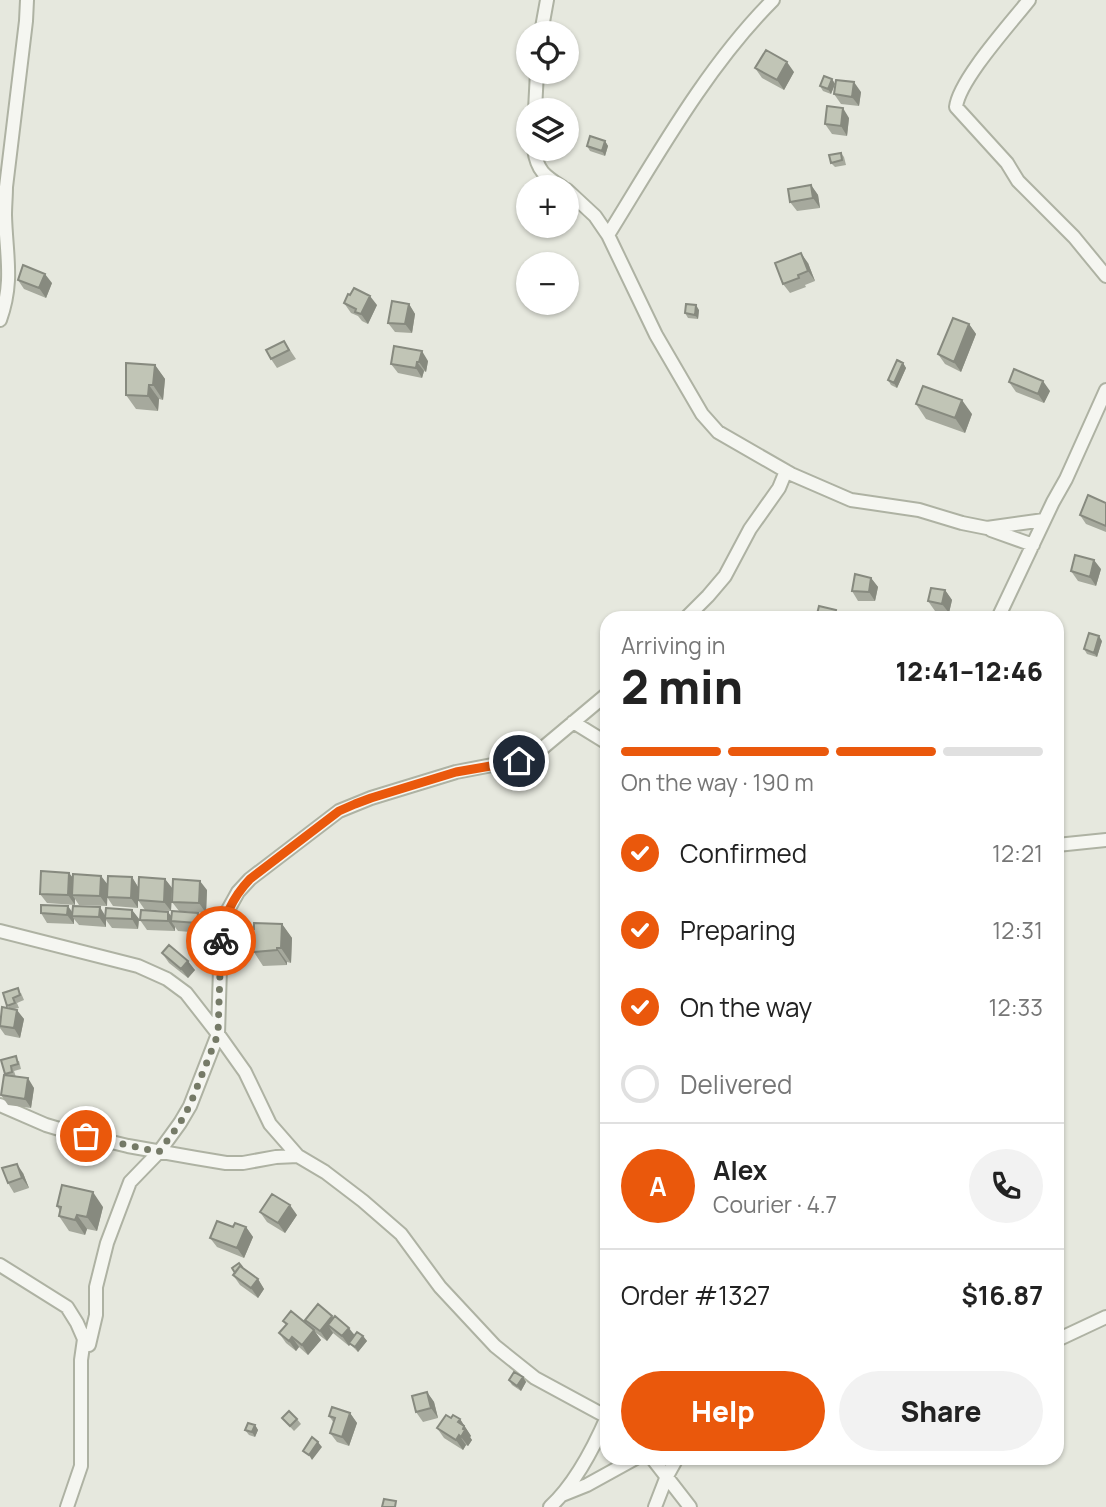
<!DOCTYPE html>
<meta charset="utf-8">
<style>
body{margin:0;font-family:Manrope,sans-serif;background:#f2f2f2;color:#222;height:100vh;display:flex;flex-direction:column;font-size:26px;white-space:nowrap}
*{box-sizing:border-box;margin:0}
p{font-size:23px;color:#767676}
.icon{flex:none;width:38px;height:38px;fill:none;stroke:currentColor;stroke-width:2;stroke-linecap:round;stroke-linejoin:round}
.map{position:relative;flex:1;overflow:hidden}
.panel{position:absolute;left:600px;top:611px;width:464px;height:854px;display:flex;flex-direction:column;background:#fff;border-radius:21px;box-shadow:0 2px 5px #0004}
.panel>*{flex:none}
.fabs{position:absolute;left:516px;top:21px;display:grid;gap:14px}
.fabs a{display:grid;place-items:center;width:63px;height:63px;border-radius:50%;background:#fff;box-shadow:0 2px 5px #0004;font-size:35px}
.pin{position:absolute;display:grid;place-items:center;width:60px;height:60px;color:#fff;margin:-30px;border:4px solid #fff;border-radius:50%;box-shadow:0 2px 7px #0007}
.courier{position:absolute;display:grid;place-items:center;width:70px;height:70px;margin:-35px;border:5px solid #ea580c;border-radius:50%;background:#fff;color:#222;box-shadow:0 2px 9px #0007}
.summary em{font-style:normal;font-weight:800}
.summary div{display:flex;flex-direction:column-reverse}
.summary{display:flex;align-items:center;justify-content:space-between;height:119px;padding:0 21px}
h1{font-size:46px;font-weight:800;line-height:52px}
.bar{display:grid;grid-template-columns:repeat(4,1fr);gap:10px 7px;align-content:center;height:84px;padding:0 21px}
.bar i{height:9px;border-radius:5px;background:#e0e0e0}
.bar .on{background:#ea580c}
.bar p{grid-column:span 4}
.line{display:flex;align-items:center;gap:18px;padding:0 21px;border-top:2px solid #e0e0e0}
.line div{flex:1}
.round{display:grid;place-items:center;flex:none;width:74px;height:74px;border-radius:37px;background:#f2f2f2}
ol{padding:0 21px;list-style:none}
li{display:flex;align-items:center;gap:21px;height:77px}
li p{margin-inline-start:auto}
li .icon{padding:7px;border-radius:50%;background:#ea580c;color:#fff;stroke-width:4}
li:last-child{color:#767676}
li i{width:38px;height:38px;border:4px solid #e0e0e0;border-radius:50%}
.button{display:flex;gap:14px;margin-top:auto;padding:14px 21px}
.button a{flex:1;height:80px;border-radius:42px;background:#ea580c;color:#fff;font-size:28px;font-weight:800;line-height:80px;text-align:center}
.button a+a{background:#f2f2f2;color:#222}
.map>svg:first-child{display:block}
.lines{fill:none;stroke-linecap:round;stroke-linejoin:round}
.street-casing{stroke:#aeb2a3;stroke-width:16}
.street{stroke:#f5f6f1;stroke-width:12}
.wall{fill:#a6a99d}
.shaded-wall{fill:#878a7f}
.building{fill:#c1c5b6;stroke:#878a7f;stroke-width:2}
.done{stroke:#757a67;stroke-width:7;stroke-dasharray:0 12.6}
.route{stroke:#ea580c;stroke-width:9}
</style>
<div class="map">
<svg width="1106" height="1507" viewBox="0 0 1106 1507">
<rect width="100%" height="100%" fill="#e6e8de"/>
<g class="lines">
<defs>
<path id="street" d="M1029 0C1011 23 959 80 956 107L1007 163 1018 181 1074 237 1106 276
M541 33 547 0
M535 110 537 72
M534 149C537 171 545 176 562 187
M567 190 595 216 608 235 656 335 702 414 718 432 791 474 851 500 919 510 962 523 987 528 1044 520
M608 235C657 156 707 66 773 0
M0 320C14 281 6 255 5 215 5 206 6 196 6 187L26 21 27 0
M991 530 1033 545
M686 618 708 596 725 576 750 529 779 488 786 471
M998 618 1053 502 1066 479 1106 390
M573 722 607 743
M1057 845 1106 840
M0 931 138 966 167 979 186 993 218 1034 245 1072 270 1124 298 1156 325 1172 363 1201 401 1234 440 1287 495 1346 535 1378 607 1417
M0 1105 46 1125 66 1131 128 1146 196 1158 226 1163H243L276 1157 298 1156
M0 1265 67 1307 77 1323 84 1339 81 1360V1466L67 1507
M1057 1340 1106 1317
M89 1345 96 1315V1287L107 1243 130 1182 159 1152 180 1123 190 1106 218 1034 221 936 228 910 238 892 250 879 339 811 371 798 456 772 519 760 539 751 607 694
M652 1458 690 1507
M562 1495 587 1485 636 1458
M550 1507C575 1484 594 1447 607 1417
M655 1507 667 1476 677 1458"/>
</defs>
<use href="#street" class="street-casing"/>
<use href="#street" class="street"/>
</g>
<path class="wall" d="M755 68 794 72 784 90 762 78Z
M832 79 835 84 831 94 823 91 820 86Z
M861 92 859 106 841 104 834 94Z
M849 118 847 136 832 134 825 124Z
M605 141 608 146 605 156 590 151 587 146Z
M841 153 844 157 846 165 835 167 831 163Z
M811 185 818 195 820 208 797 211 790 202Z
M808 263 815 281 805 285 806 287 790 293 783 284Z
M18 280 52 283 46 298 24 289Z
M344 303 377 305 368 324 362 321 358 316 351 313Z
M409 304 415 314 412 333 395 332 388 323Z
M699 310 698 319 688 318 685 313Z
M969 324 976 334 961 372 945 364 938 354Z
M284 341 296 359 277 368 271 359Z
M428 361 426 372 424 371 422 378 398 373 391 364Z
M903 363 906 368 897 388 891 385 888 380Z
M155 365 165 379 163 400 159 399 158 411 136 409 126 395Z
M1009 382 1050 391 1044 403 1016 392Z
M916 404 972 414 965 433 926 419Z
M1106 503V532L1086 524 1080 515Z
M1101 569 1096 586 1078 581 1071 571Z
M871 578 878 587 875 601H858L852 591Z
M945 590 952 600 949 613 935 611 928 601Z
M1102 641 1097 657 1087 654 1084 649Z
M69 873 73 878 101 876 107 884 132 877 138 887 165 879 172 888 171 911 145 910 138 900V908L113 906 107 897V906L79 905 75 899V905L47 903 40 894Z
M207 890 206 913 179 911 172 902Z
M132 910 139 919 138 929 112 928 106 920V927L79 925 74 919V924L47 923 41 913 72 912 106 916Z
M168 912 171 916 205 923 204 933 178 931 175 927V931L147 930 140 920Z
M282 924 292 938 291 963 287 962V965L263 966 250 946 254 929Z
M162 953 195 970 188 978 169 963Z
M3 993H21L24 1000 17 1003 19 1008 14 1009 24 1019 20 1038 5 1035 0 1028V1017L9 1008Z
M1 1060 19 1061 21 1069 14 1071 16 1077 34 1088 31 1108 8 1105 1 1095 5 1074Z
M23 1173 29 1188 14 1193 8 1183Z
M57 1206 103 1207 97 1231 87 1229 85 1235 69 1231 59 1216 60 1211Z
M260 1212 297 1215 285 1233 267 1222Z
M233 1227H246L253 1237 244 1258 217 1247 210 1238Z
M244 1269 258 1279 264 1289 258 1298 240 1285 233 1275Z
M334 1318 355 1335 363 1336 367 1341 358 1352 350 1344 349 1346 333 1333 327 1341 315 1332 321 1340 308 1355 299 1347 296 1351 286 1343 279 1333 286 1325 283 1321 311 1327 305 1320Z
M523 1377 526 1382 521 1391 512 1385 509 1380Z
M427 1392 434 1402 438 1418 423 1422 416 1412Z
M350 1413 357 1423 349 1446 337 1442 330 1433 334 1423 329 1416Z
M282 1418 297 1419 301 1424 294 1431Z
M451 1418 460 1419 471 1436 470 1437 472 1440 468 1446 466 1445 463 1450 444 1438 437 1428Z
M255 1425 258 1430 255 1437 249 1435 245 1430Z"/>
<path class="shaded-wall" d="M787 62 794 72 784 90 777 80Z
M832 79 835 84 831 94 828 89Z
M854 82 861 92 859 106 852 97Z
M843 108 849 118 847 136 841 126Z
M605 141 608 146 605 156 602 151Z
M811 185 818 195 820 208 813 198Z
M801 253 808 263 815 281 808 271Z
M45 274 52 283 46 298 39 288Z
M370 296 377 305 368 324 361 314Z
M409 304 415 314 412 333 405 324Z
M696 305 699 310 698 319 695 315Z
M969 324 976 334 961 372 954 362Z
M422 351 428 361 426 372 419 362Z
M417 362 424 371 422 378 416 368Z
M903 363 906 368 897 388 894 383Z
M155 365 165 379 163 400 153 385Z
M1043 381 1050 391 1044 403 1038 394Z
M149 385 159 399 158 411 148 396Z
M962 400 972 414 965 433 955 418Z
M1094 560 1101 569 1096 586 1090 577Z
M871 578 878 587 875 601 869 592Z
M945 590 952 600 949 613 942 604Z
M836 610 841 618H834Z
M1099 636 1102 641 1097 657 1094 653Z
M69 873 76 882 72 895 75 899V905L68 895Z
M101 876 108 885 107 906 100 896Z
M132 877 138 887V908L131 898Z
M165 879 172 888 171 911 164 902Z
M200 881 207 890 206 913 199 903Z
M68 906 75 916H72L74 919V924L67 915Z
M100 907 106 917V927L99 917Z
M132 910 139 919 138 929 132 919Z
M168 912 175 921H171L175 927V931L168 921Z
M198 913 205 923 204 933 197 923Z
M282 924 292 938 291 963 281 948Z
M277 948 287 962V965L277 950Z
M188 961 195 970 188 978 181 969Z
M17 1010 24 1019 20 1038 14 1028Z
M28 1078 34 1088 31 1108 25 1099Z
M17 1164 23 1173 29 1188 22 1178Z
M93 1192 103 1207 97 1231 87 1217Z
M290 1205 297 1215 285 1233 278 1223Z
M77 1215 87 1229 85 1235 75 1220Z
M246 1227 253 1237 244 1258 237 1248Z
M258 1279 264 1289 258 1298 251 1288Z
M332 1316 339 1325H328L333 1333 327 1341 320 1331Z
M349 1328 356 1337 349 1346 342 1336Z
M314 1330 321 1340 308 1355 302 1345Z
M363 1336 367 1341 358 1352 355 1347Z
M292 1337 299 1347 296 1351 289 1341Z
M523 1377 526 1382 521 1391 517 1386Z
M427 1392 434 1402 438 1418 431 1408Z
M350 1413 357 1423 349 1446 342 1437Z
M460 1419 471 1436 470 1437 472 1440 468 1446 461 1437 458 1422Z
M255 1425 258 1430 255 1437 252 1432Z
M459 1435 466 1445 463 1450 456 1440Z
M318 1442 322 1447 312 1460 309 1455Z"/>
<path class="building" d="M766 50 787 62 777 80 755 68Z
M824 76 832 79 828 89 820 86Z
M836 80 854 82 852 97 834 94Z
M827 106 843 108 841 126 825 124Z
M590 136 605 141 602 151 587 146Z
M841 153 842 160 831 163 829 155Z
M811 185 813 198 790 202 788 189Z
M801 253 808 271 798 275 799 278 783 284 775 263Z
M23 265 45 274 39 288 18 280Z
M354 288 370 296 361 314 355 312 356 309 344 303 348 294 350 295Z
M392 301 409 304 405 324 388 323Z
M686 304 696 305 695 315 685 313Z
M953 318 969 324 954 362 938 354Z
M284 341 289 350 271 359 266 350Z
M394 346 422 351 419 362H417L416 368 391 364Z
M897 360 903 363 894 383 888 380Z
M126 363 155 365 153 385H149L148 396 126 395Z
M1014 369 1043 381 1038 394 1009 382Z
M923 386 962 400 955 418 916 404Z
M1088 495 1106 503V526L1080 515Z
M1075 555 1094 560 1090 577 1071 571Z
M855 574 871 578 869 592 852 591Z
M931 588 945 590 942 604 928 601Z
M819 606 836 610 834 618H816Z
M1020 614 1031 618H1019Z
M1089 633 1099 636 1094 653 1084 649Z
M41 871 69 873 68 895 40 894Z
M73 874 101 876 100 896 72 895Z
M108 876 132 877 131 898 107 897Z
M139 877 165 879 164 902 138 900Z
M173 879 200 881 199 903 172 902Z
M41 905 68 906 67 915 41 913Z
M73 906 100 907 99 917 72 916Z
M106 908 132 910V919L105 918Z
M141 910 168 912V921L140 920Z
M172 911 198 913 197 923 171 921Z
M254 923 282 924 281 948H277V950L253 952V946H250L251 929H254Z
M169 945 188 961 181 969 162 953Z
M18 988 20 995 13 998 15 1003 7 1006 3 993Z
M2 1007 17 1010 14 1028 0 1026Z
M16 1056 18 1064 11 1066 12 1072 5 1074 1 1060Z
M4 1075 28 1078 25 1099 1 1095Z
M17 1164 22 1178 8 1183 2 1168Z
M62 1185 93 1192 87 1217 77 1215 75 1220 59 1216 61 1207 57 1206Z
M272 1194 290 1205 278 1223 260 1212Z
M217 1221 233 1227 235 1223 246 1227 237 1248 210 1238Z
M239 1263 243 1268 240 1266 235 1273 232 1268Z
M240 1266 258 1279 251 1288 233 1275Z
M318 1304 332 1316 320 1331 305 1320Z
M291 1311 314 1330 302 1345 292 1337 289 1341 279 1333 287 1324 283 1321Z
M335 1316 349 1328 342 1336 328 1325Z
M357 1332 363 1336 355 1347 349 1343Z
M514 1372 523 1377 517 1386 509 1380Z
M427 1392 431 1408 416 1412 412 1396Z
M332 1407 350 1413 342 1437 330 1433 335 1418 329 1416Z
M289 1411 297 1419 290 1426 282 1418Z
M446 1415 451 1418 453 1415 460 1419 458 1422 464 1426 463 1429 465 1430 461 1437 459 1435 456 1440 437 1428Z
M248 1423 255 1425 252 1432 245 1430Z
M312 1437 318 1442 309 1455 303 1451Z
M384 1499 396 1501 395 1507H382Z"/>
<g class="lines">
<path class="done" d="M86 1136 159 1152 180 1123 190 1105 218 1034 221 941"/>
<path class="route" d="M221 941C223 916 233 897 250 879L339 811 355 804 371 798 456 772 519 761"/>
</g>
</svg>
<div class="fabs">
<a><svg class="icon" aria-label="locate" viewBox="0 0 24 24"><circle cx="12" cy="12" r="6"/><path d="M12 2v4M12 18v4M2 12h4M18 12h4"/></svg></a>
<a><svg class="icon" aria-label="layers" viewBox="0 0 24 24"><path d="M12 4l9 5-9 5-9-5zM3 14l9 5 9-5"/></svg></a>
<a>+</a>
<a>−</a>
</div>
<div class="pin" style="left:86px;top:1136px;background:#ea580c"><svg class="icon" aria-label="bag" viewBox="0 0 24 24"><path d="M5 8h14l-1 12H6zM9 8a3 3 0 0 1 6 0"/></svg></div>
<div class="pin" style="left:519px;top:761px;background:#1f2937"><svg class="icon" aria-label="home" viewBox="0 0 24 24"><path d="M3 11l9-7 9 7M6 9v11h12V9"/></svg></div>
<div class="courier" style="left:221px;top:941px"><svg class="icon" aria-label="bike" viewBox="0 0 24 24"><circle cx="6" cy="16" r="4"/><circle cx="18" cy="16" r="4"/><path d="M6 16l4-8h5l3 8M10 8l3 8H6M13 5h3"/></svg></div>
<section class="panel">
<div class="summary"><div><h1>2 min</h1><p>Arriving in</p></div><em>12:41–12:46</em></div>
<div class="bar"><i class="on"></i><i class="on"></i><i class="on"></i><i></i><p>On the way · 190 m</p></div>
<ol>
<li><svg class="icon" aria-label="check" viewBox="0 0 24 24"><path d="M5 12l5 5 9-10"/></svg>Confirmed<p>12:21</p></li>
<li><svg class="icon" aria-label="check" viewBox="0 0 24 24"><path d="M5 12l5 5 9-10"/></svg>Preparing<p>12:31</p></li>
<li><svg class="icon" aria-label="check" viewBox="0 0 24 24"><path d="M5 12l5 5 9-10"/></svg>On the way<p>12:33</p></li>
<li><i></i>Delivered</li>
</ol>
<div class="line" style="height:126px"><b class="round" style="background:#ea580c;color:#fff">A</b><div><b>Alex</b><p>Courier · 4.7</p></div><a class="round"><svg class="icon" aria-label="phone" viewBox="0 0 24 24"><path d="M5 4h4l2 5-3 2q2 4 5 5l2-3 5 2v4C11 20 4 13 5 4z"/></svg></a></div>
<div class="line" style="height:91px"><div>Order #1327</div><b>$16.87</b></div>
<div class="button"><a>Help</a><a>Share</a></div>
</section>
</div>
